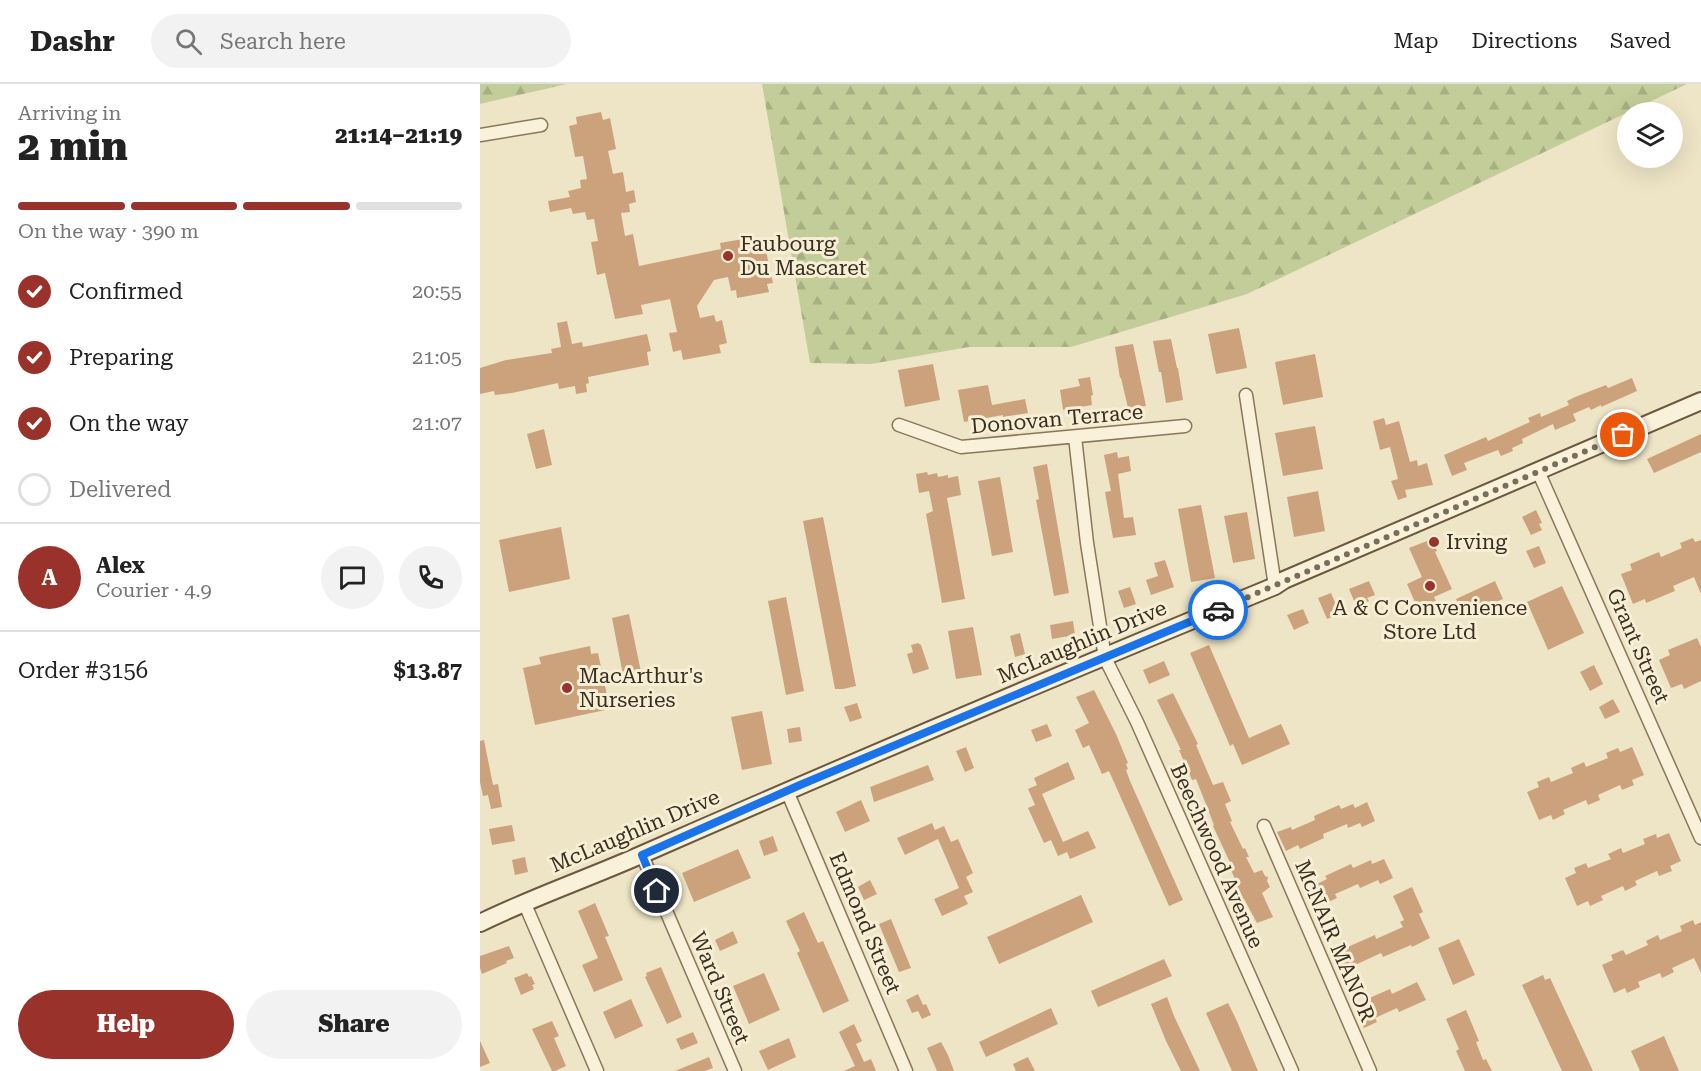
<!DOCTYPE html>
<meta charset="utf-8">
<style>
body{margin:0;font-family:"Roboto Serif",serif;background:#f2f2f2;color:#222;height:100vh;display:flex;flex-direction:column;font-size:22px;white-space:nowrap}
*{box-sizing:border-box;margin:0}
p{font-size:20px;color:#767676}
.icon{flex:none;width:33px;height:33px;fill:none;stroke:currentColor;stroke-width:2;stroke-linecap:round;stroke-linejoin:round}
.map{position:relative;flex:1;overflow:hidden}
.panel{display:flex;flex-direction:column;background:#fff;width:480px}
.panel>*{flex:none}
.buttons{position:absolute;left:1137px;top:18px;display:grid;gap:12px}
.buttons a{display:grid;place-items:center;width:66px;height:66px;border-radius:50%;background:#fff;box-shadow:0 6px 24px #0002;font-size:30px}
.pin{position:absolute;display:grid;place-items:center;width:51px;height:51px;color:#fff;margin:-26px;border:3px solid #fff;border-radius:50%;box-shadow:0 2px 6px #0007}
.courier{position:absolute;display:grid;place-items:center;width:60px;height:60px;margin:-30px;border:4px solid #1a73e8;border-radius:50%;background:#fff;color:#222;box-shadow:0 2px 8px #0007}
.overview em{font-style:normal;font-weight:800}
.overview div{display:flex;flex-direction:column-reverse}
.overview{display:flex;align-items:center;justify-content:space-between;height:102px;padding:0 18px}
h1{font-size:39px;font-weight:800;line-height:45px}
.bar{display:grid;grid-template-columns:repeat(4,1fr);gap:9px 6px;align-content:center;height:72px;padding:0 18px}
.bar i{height:8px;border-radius:4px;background:#e0e0e0}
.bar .selected{background:#99322b}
.bar p{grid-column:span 4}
.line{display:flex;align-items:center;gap:15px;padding:0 18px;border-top:2px solid #e0e0e0}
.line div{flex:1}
.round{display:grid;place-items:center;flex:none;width:63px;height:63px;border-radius:32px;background:#f2f2f2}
ol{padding:0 18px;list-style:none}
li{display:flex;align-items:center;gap:18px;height:66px}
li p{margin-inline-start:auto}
li .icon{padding:6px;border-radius:50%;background:#99322b;color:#fff;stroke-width:4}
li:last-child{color:#767676}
li i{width:33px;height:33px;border:3px solid #e0e0e0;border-radius:50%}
.cta{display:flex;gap:12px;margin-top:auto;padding:12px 18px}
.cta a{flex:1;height:69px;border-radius:36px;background:#99322b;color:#fff;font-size:24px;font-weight:800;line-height:69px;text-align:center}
.cta a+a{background:#f2f2f2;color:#222}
header{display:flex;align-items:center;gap:36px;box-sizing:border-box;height:84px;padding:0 30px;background:#fff;border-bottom:2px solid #e0e0e0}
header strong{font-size:28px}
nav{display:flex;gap:33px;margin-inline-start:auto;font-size:21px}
.search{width:420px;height:54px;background:#f2f2f2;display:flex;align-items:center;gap:15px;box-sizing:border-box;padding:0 21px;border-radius:33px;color:#767676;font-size:22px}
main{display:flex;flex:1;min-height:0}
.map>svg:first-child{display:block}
.forest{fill:url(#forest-firs)}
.building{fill:#cca27c}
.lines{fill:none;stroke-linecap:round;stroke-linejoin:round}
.minor-casing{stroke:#8a775b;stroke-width:15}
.secondary-casing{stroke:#6c583f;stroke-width:20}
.minor{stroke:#f9f1d9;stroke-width:12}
.secondary{stroke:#f9f1d9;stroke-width:16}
.done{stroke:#796e59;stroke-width:6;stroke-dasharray:0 10.8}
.route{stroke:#1a73e8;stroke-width:8}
.poi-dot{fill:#99322b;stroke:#f6eed5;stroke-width:2}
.labels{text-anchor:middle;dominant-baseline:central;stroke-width:6;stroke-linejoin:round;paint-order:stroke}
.poi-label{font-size:21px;fill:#3a2e1f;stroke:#f6eed5;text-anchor:start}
.street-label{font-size:21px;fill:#3a2e1f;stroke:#f6eed5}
</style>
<header>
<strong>Dashr</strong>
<div class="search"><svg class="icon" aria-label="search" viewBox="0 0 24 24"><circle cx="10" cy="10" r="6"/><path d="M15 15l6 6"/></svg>Search here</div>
<nav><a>Map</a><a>Directions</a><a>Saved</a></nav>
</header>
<main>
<section class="panel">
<div class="overview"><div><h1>2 min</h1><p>Arriving in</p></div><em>21:14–21:19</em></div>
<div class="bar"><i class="selected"></i><i class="selected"></i><i class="selected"></i><i></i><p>On the way · 390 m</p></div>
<ol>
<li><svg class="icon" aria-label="check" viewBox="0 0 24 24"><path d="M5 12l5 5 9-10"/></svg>Confirmed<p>20:55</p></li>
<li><svg class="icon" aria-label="check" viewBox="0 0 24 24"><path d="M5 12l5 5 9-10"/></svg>Preparing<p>21:05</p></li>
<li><svg class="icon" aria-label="check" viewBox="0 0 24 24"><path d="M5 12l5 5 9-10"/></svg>On the way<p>21:07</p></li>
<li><i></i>Delivered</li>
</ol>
<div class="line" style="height:108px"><b class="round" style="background:#99322b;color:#fff">A</b><div><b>Alex</b><p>Courier · 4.9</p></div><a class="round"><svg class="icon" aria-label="chat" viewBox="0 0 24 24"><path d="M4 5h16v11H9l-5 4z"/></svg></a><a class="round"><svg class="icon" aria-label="phone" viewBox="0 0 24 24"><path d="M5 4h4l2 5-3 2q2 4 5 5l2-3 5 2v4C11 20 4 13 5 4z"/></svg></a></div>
<div class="line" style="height:78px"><div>Order #3156</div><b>$13.87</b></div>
<div class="cta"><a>Help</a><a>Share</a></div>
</section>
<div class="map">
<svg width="1221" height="987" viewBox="0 0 1221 987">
<defs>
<pattern id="forest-firs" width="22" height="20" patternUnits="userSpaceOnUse" patternTransform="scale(1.5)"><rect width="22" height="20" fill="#c3cd99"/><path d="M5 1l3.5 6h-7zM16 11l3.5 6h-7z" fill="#a8b083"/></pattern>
</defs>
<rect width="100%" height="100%" fill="#eee5c6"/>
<path class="forest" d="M0 0H87L0 20Z
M282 0H1207L767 210 591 263H489L391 280 330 279Z"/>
<path class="building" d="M121 28 123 36 130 34 136 65 128 67 133 90 143 88 146 108 154 106 156 118 149 120 150 128 141 129 145 152 153 150 159 182 241 165 240 159 274 153 275 159 284 158 293 199 287 200 289 208 257 214 256 206 251 207 248 193 234 196 217 222 220 234 234 231 236 238 242 236 247 259 239 261 241 269 203 276 201 266 193 268 189 249 197 248 190 215 161 221 163 230 135 235 125 189 117 191 111 158 118 157 114 135 107 136 105 128 93 130 91 124 70 128 68 117 90 113 88 107 101 104 100 96 107 95 103 72 95 73 89 42 97 40 96 33Z
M87 237 92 260 102 258 103 263 167 250 171 267 167 268 169 281 108 293 109 299 106 300 107 308 96 310 95 302 79 305 78 299 32 309 15 311 14 307 0 310V284L26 276 72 269 71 265 81 263 77 239Z
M759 244 767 284 736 290 728 250Z
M691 255 697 284H698L703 316 686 319 681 288H679L673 257Z
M653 260 666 322 648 324 641 294H640L635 263Z
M835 270 843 313 803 321 795 278Z
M453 280 460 316 425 323 418 286Z
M610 293 613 311 611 312 612 321 583 326 580 306 600 302 598 295Z
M1152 294 1157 307 1121 323V321L1111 326 1109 323 1093 330 1096 337 1075 346 1073 340 1042 355 1043 359 1032 364 1033 367 1021 372 1018 366 984 379 987 386 972 392 964 371 1006 353 1008 357 1050 338 1048 334 1060 329 1061 333 1089 321 1087 317 1095 313 1126 301 1128 304Z
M508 301 512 321 545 315 548 329 523 333V331L484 338 478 306Z
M904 334 906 341 919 337 930 378 937 376 938 382 947 379 953 401 925 406 927 413 918 416 911 397 918 395 910 363 900 366 893 337Z
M835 342 843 385 803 392 795 349Z
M64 345 72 381 56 385 47 350Z
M1221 350V368L1174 389 1167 375Z
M637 368 638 374 649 372 651 387 638 390 644 434 653 433 656 451 633 454 625 408 631 407 624 371Z
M567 380 589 509 574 512 556 416 559 415 553 383Z
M447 388 448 391 457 389 458 393 468 391V394L478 392 481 411 467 414 485 515 462 519 446 430 453 427 449 407 439 409 436 390Z
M520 393 533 468 512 472 498 397Z
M838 407 845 447 814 453 807 413Z
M721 421 735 494 711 498 698 425Z
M1056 426 1062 439 1059 440 1062 446 1051 451 1042 433Z
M767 428 775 475 753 479 744 432Z
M343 433 376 602 363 605H355L323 437Z
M81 443 90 495 29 508 19 456Z
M1213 454 1215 458 1221 456V510L1214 493 1193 502 1195 507 1166 519 1165 515 1153 520 1141 490 1152 486 1150 480 1179 468 1181 473 1202 464 1200 459Z
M952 455 957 467 955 468 972 505 954 513 957 519 939 527 927 500 942 493 929 464Z
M1059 462 1066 479 1054 484 1046 467Z
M685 476 694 503 671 511 666 496 678 492 674 479Z
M889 497 895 511 887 514 889 517 880 521 879 518 875 519 869 505Z
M1015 497 1023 515 983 532 976 515Z
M1082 502 1104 549 1068 566 1047 518Z
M650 503 656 520 644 524 638 507Z
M851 509 860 530 847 535 838 514Z
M306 513 324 607 306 611 288 517Z
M823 525 829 539 814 546 807 531Z
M149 530 161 588 143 591 132 534Z
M593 537 595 551 572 555 570 541Z
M493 543 502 591 476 595 468 547Z
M540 549 545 570 535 573 530 552Z
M1217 554 1221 563V597L1204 605 1202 600 1191 604 1179 576 1190 571 1188 566Z
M438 559 441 561 449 585 433 590 427 570 433 568 431 561Z
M729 561 769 654 801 640 810 660 762 681 753 660 750 662 710 569Z
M110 562 111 570 118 569 130 625 55 641 43 584 61 580 59 573Z
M684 577 690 591 669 600 663 586Z
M1114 581 1123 600 1110 607 1100 588Z
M614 606 636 650 648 679 646 680 648 685 646 686 650 697 703 816 689 822 629 687 622 690 609 661 603 664 595 646 609 639 596 613Z
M693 609 718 660 716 661 733 701 743 698 751 717 745 720 752 737 750 738 763 765 765 764 769 773H766L774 789 782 786 785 792 788 793 787 797 790 803 782 809 793 833 777 839 764 815 762 816 753 796 755 795 751 786 753 785 733 742 734 741 716 695 712 696 699 666H701L677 616Z
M1133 615 1140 628 1125 635 1119 623Z
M377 619 382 634 370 638 364 623Z
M282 627 292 680 262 686 251 633Z
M567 640 572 652 556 658 551 646Z
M320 643 322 657 309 659 307 645Z
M4 656 13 701 18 700 22 723 11 725 8 711 3 712 0 698V657Z
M486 663 494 684 485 688 476 667Z
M1152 663 1164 691 1152 696 1154 701 1142 706 1140 701 1118 711 1120 716 1108 721 1106 716 1083 726 1085 730 1073 736 1071 731 1059 736 1047 708 1059 703 1057 698 1069 693 1071 698 1093 689 1091 684 1104 678 1106 683 1128 674 1126 669 1138 664 1140 668Z
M588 678 595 695 562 710 583 758 608 747 616 764 590 775 587 768 578 772 571 756 564 759 548 724 555 721 548 705 557 701 554 694Z
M448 681 454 696 394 718 390 703Z
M381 716 390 737 365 748 356 728Z
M887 718 895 737 882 743 880 739 868 744 867 740 843 750 844 754 820 765 818 761 806 767 797 748 811 743 812 746 835 736 834 732 859 721 861 725 873 720 875 724Z
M452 739 455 746 464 742 471 758 478 755 493 789 486 793 493 808 484 812 488 820 462 832 454 815 479 804 458 755 425 771 417 754Z
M32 741 35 757 12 761 9 745Z
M1189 749 1201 777 1190 782 1192 787 1179 792 1177 787 1155 797 1157 801 1145 807 1143 802 1121 812 1123 816 1110 822 1108 817 1097 822 1085 794 1096 789 1094 784 1106 779 1108 784 1131 775 1128 770 1141 764 1143 769 1165 760 1163 755 1176 750 1177 754Z
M293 752 298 767 284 772 279 757Z
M258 765 271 794 214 818 202 789Z
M45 773 48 788 35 791 32 776Z
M904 775 913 794 900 800 898 796 880 804 878 800 855 810 857 814 844 820 835 801 847 795 845 792 871 780 873 784 891 776 892 780Z
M390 796 397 810 384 816 378 803Z
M932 803 943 828 939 830 950 854 932 863 931 861 903 873 901 869 873 882 874 886 861 892 853 874 865 869 863 865 895 851 896 855 923 843 920 838 924 836 913 812Z
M601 811 613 838 519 880 507 853Z
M115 819 129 852 125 853 143 896 114 908 102 881 118 874 98 827Z
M324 828 338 859 343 857 369 917 343 929 317 869 320 867 306 837Z
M411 835 431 884 419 888 399 840Z
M1213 836 1215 841 1221 838V889L1214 874 1192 884 1194 888 1182 894 1180 889 1158 898 1160 903 1147 909 1145 904 1134 909 1122 881 1133 876 1131 871 1143 866 1146 871 1168 861 1166 857 1178 851 1180 856 1202 847 1200 842Z
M253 847 258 859 240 867 235 856Z
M979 855 995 891 973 901 958 864Z
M29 862 34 874 26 877 27 879 2 890 0 884V872Z
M684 875 692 892 618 923 611 907Z
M181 883 202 933 187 940 165 893 167 892 166 889Z
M47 889 49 893 51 892 55 900 52 901 54 905 41 911 34 894Z
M284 889 300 926 269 940 253 902Z
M1063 891 1065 896 1070 894 1113 987H1082L1042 901Z
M937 898 946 916 919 928 917 924 895 934 897 938 884 944 876 925 888 919 887 915 910 905 912 910Z
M438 910 443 921 446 920 451 931 442 935 438 927 432 929 426 916Z
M687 913 694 932 720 987H701L686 957 671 920Z
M151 915 163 942 135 955 123 928Z
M748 919 756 935 778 987H752L726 929Z
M571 924 578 940 506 973 499 958Z
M986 926 999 957 996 958 1003 976 1006 975 1012 987H985L976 967 979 965 966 935Z
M72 937 79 952 74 954 86 982 75 987H72L52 945Z
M374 940 382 957 376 960 384 978 391 975 396 987H364L375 982 359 948Z
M213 948 218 959 201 966 196 955Z
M1184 952 1199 987H1160L1151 967Z
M309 954 316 973 288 986 279 967Z
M0 957 10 979 0 983Z
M461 958 468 971 474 987H457L447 964Z
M229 973 233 984 225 987H195Z
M548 973 555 987H536L533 980Z"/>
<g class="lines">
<defs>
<path id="minor" d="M0 51 61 41
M766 311 795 502
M419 341 481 363 705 342
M595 353 607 459 625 574 657 638 812 987
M1058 387 1221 754
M307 707 426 987
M784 742 890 987
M162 771 255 987
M44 818 117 987"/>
<path id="secondary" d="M0 839C53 813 109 794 163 770 373 678 583 589 795 502L804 496 1221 317"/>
</defs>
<use href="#minor" class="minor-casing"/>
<use href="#secondary" class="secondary-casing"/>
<use href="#minor" class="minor"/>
<use href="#secondary" class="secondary"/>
</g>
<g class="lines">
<path class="done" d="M738 526 1143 351"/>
<path class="route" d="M177 807 162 771 320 701 738 526"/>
</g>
<g class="poi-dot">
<circle cx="248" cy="172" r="6"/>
<circle cx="954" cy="458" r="6"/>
<circle cx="950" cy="502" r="6"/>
<circle cx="87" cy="604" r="6"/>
</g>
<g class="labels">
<g class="poi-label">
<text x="260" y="160">Faubourg<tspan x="260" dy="24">Du Mascaret</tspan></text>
<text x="966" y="458">Irving</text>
<text x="950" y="524" text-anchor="middle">A &amp; C Convenience<tspan x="950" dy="24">Store Ltd</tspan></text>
<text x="99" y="592">MacArthur's<tspan x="99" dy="24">Nurseries</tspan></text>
</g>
<g class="street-label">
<text transform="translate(577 335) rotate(-5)">Donovan Terrace</text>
<text transform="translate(602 558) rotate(-23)">McLaughlin Drive</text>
<text transform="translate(1158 562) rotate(66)">Grant Street</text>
<text transform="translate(155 747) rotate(-23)">McLaughlin Drive</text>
<text transform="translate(737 772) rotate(66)">Beechwood Avenue</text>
<text transform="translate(385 839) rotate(67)">Edmond Street</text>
<text transform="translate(855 857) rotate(67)">McNAIR MANOR</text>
<text transform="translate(240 904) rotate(67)">Ward Street</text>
</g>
</g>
</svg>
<div class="buttons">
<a><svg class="icon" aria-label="layers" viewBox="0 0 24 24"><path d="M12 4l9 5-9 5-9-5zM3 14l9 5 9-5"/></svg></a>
</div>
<div class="pin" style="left:1143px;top:351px;background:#ea580c"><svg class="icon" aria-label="bag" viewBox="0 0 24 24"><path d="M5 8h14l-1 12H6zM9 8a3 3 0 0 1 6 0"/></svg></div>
<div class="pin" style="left:177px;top:807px;background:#1f2937"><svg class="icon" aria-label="home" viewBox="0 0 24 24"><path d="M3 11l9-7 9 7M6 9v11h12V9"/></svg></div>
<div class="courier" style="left:738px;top:526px"><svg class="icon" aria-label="car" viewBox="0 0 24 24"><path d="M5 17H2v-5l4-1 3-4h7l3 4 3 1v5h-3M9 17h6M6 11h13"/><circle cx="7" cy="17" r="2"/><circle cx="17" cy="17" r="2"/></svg></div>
</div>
</main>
